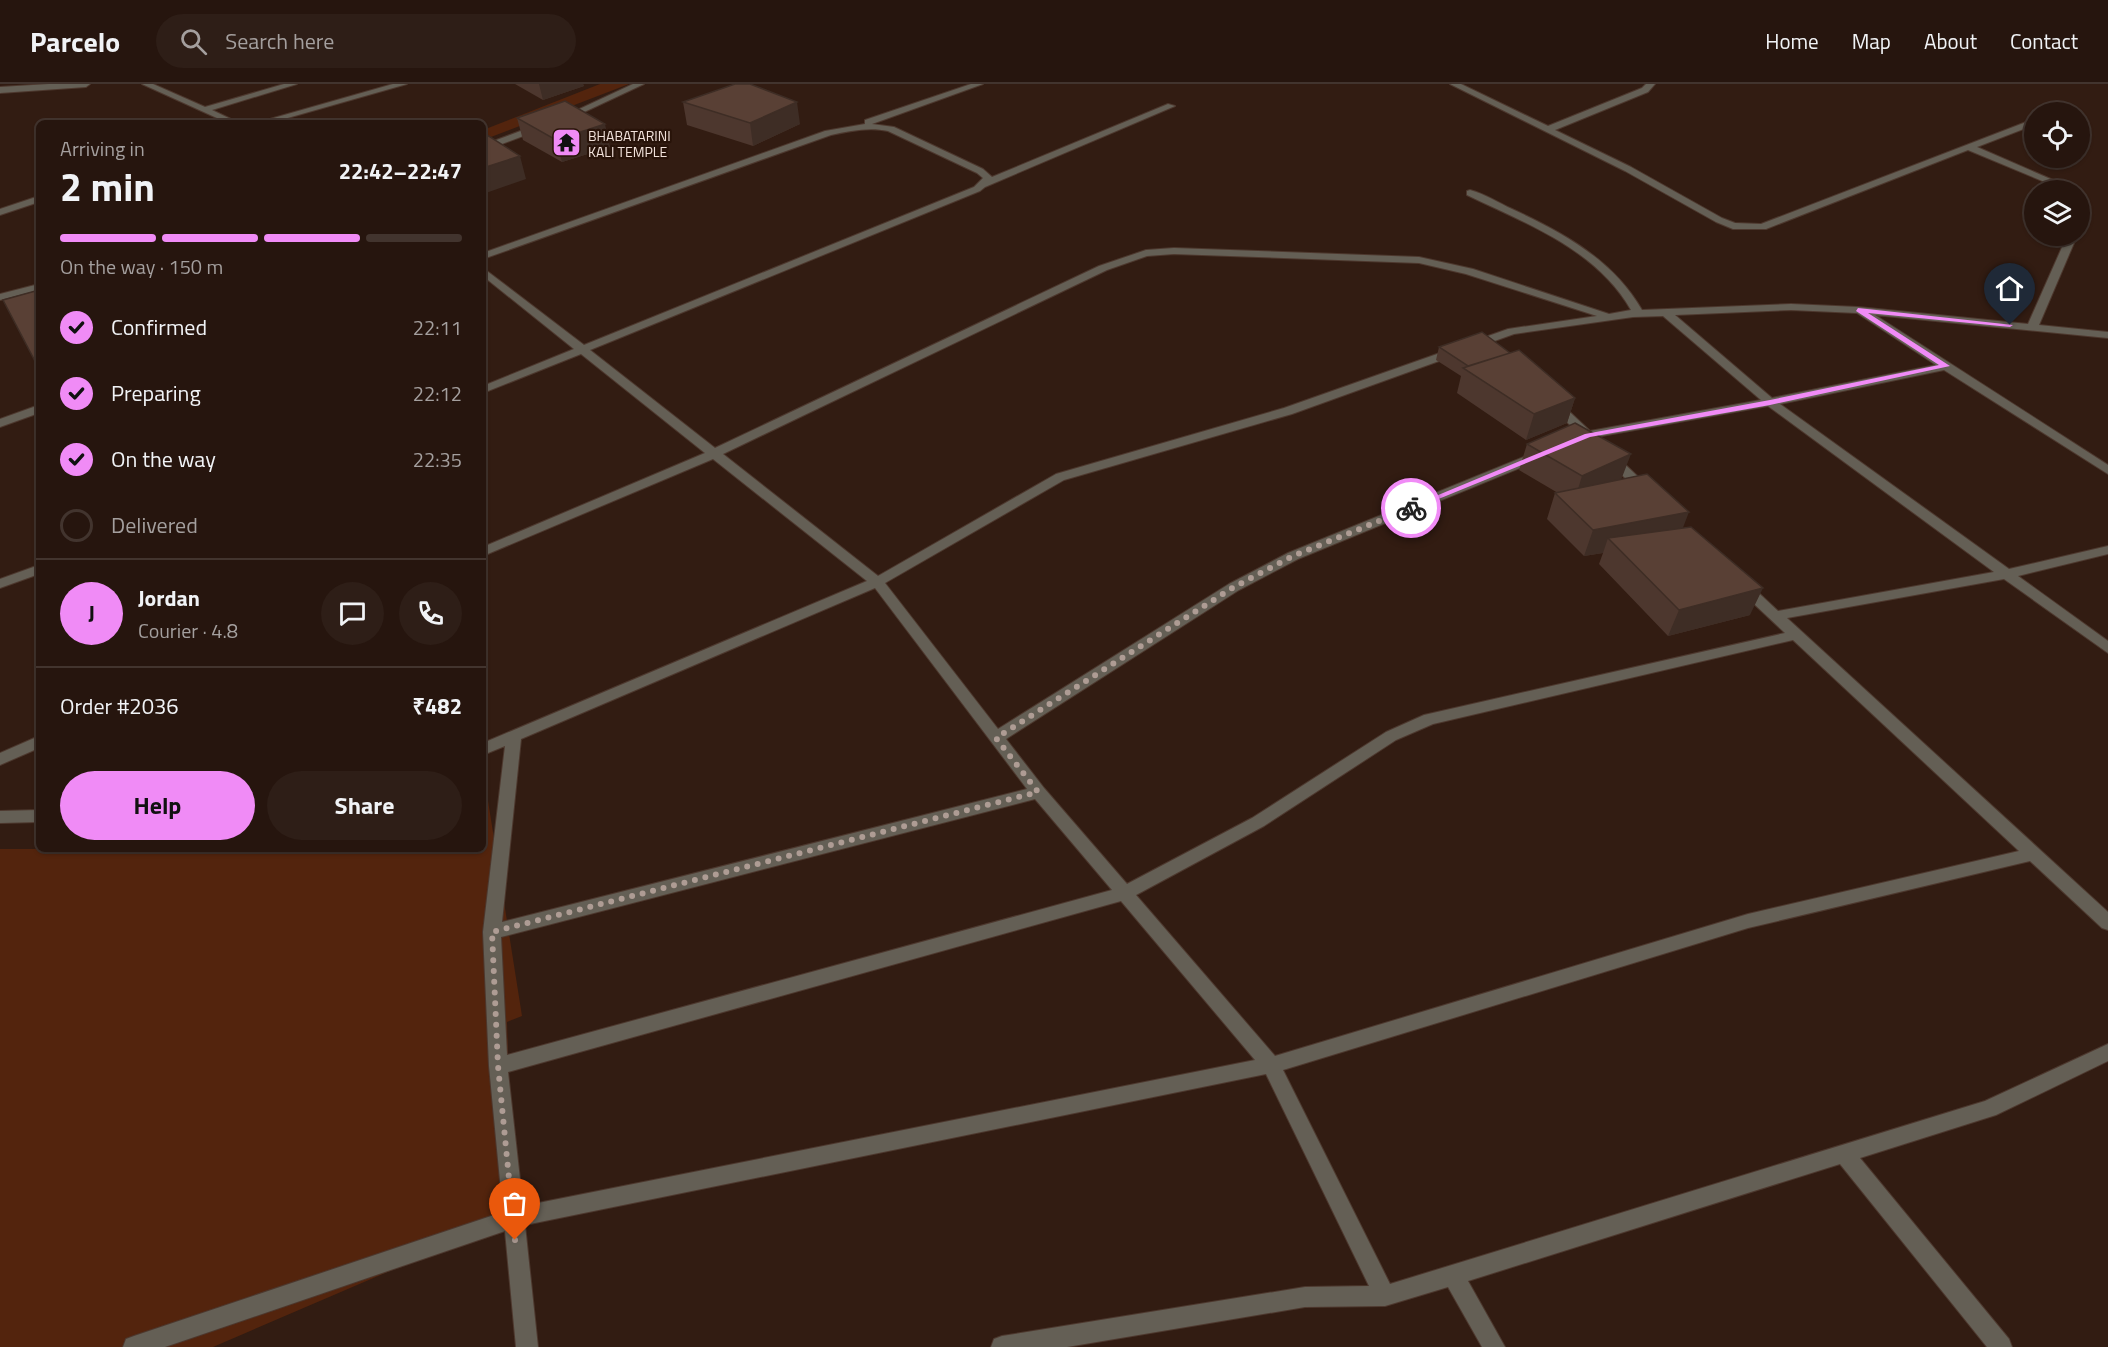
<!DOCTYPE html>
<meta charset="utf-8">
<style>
body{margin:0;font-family:"Titillium Web",sans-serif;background:#2e1e17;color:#f1f3f6;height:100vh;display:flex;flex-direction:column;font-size:22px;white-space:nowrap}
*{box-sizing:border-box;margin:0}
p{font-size:20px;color:#a49f9e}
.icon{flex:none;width:33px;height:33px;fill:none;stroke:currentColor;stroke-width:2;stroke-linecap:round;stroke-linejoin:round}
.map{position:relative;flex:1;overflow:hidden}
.details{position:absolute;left:36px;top:36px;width:450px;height:732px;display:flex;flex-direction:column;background:#26150e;border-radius:9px;box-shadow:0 2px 4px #0004,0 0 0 2px #42342e}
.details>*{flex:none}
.controls{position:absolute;left:2024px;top:18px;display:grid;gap:12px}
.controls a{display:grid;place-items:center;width:66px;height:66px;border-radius:50%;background:#26150e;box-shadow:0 2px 4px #0004,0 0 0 2px #42342e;font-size:30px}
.pin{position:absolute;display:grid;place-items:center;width:51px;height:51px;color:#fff;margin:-62px -26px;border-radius:50% 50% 50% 0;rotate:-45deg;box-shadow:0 0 6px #0007}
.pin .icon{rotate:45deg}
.courier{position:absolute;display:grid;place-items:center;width:60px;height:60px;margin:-30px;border:4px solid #f08bf6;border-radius:50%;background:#fff;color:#222;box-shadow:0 2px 8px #0007}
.headline em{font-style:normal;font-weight:700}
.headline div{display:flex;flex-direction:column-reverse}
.headline{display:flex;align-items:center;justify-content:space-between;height:102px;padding:0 24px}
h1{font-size:39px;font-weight:700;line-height:45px}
.bar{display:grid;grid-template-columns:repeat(4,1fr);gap:9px 6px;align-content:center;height:72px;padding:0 24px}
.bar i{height:8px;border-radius:4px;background:#42342e}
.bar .on{background:#f08bf6}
.bar p{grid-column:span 4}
.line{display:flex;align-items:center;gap:15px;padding:0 24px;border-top:2px solid #42342e}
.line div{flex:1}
.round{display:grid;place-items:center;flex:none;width:63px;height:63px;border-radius:32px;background:#2e1e17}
ol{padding:0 24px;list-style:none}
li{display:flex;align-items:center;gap:18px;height:66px}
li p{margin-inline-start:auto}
li .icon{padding:6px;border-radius:50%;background:#f08bf6;color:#111;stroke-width:4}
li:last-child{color:#a49f9e}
li i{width:33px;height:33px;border:3px solid #42342e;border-radius:50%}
.primary-button{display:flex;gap:12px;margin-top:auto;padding:12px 24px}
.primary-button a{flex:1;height:69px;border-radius:36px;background:#f08bf6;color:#111;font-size:24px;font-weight:700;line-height:69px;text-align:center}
.primary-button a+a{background:#2e1e17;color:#f1f3f6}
header{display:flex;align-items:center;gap:36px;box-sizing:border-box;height:84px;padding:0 30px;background:#26150e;border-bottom:2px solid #42342e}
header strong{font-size:28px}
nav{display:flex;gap:33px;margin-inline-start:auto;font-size:21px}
.search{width:420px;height:54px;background:#2e1e17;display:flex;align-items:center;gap:15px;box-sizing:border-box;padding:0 21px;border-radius:33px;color:#a49f9e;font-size:22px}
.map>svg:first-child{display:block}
.green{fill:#53240d}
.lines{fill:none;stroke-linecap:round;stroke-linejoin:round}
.minor-casing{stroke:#4d382e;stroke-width:2}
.minor{fill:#645f55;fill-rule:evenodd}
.wall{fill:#4d372e}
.shaded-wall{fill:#3e2d25}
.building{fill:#594035;stroke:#3e2d25;stroke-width:1.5}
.route{fill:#f08bf6}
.done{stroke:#ae9c94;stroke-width:6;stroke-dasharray:0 10.8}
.labels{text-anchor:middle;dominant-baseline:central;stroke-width:4.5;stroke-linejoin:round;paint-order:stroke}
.far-poi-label{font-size:14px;fill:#f1e1da;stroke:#281309;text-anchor:start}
</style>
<header>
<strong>Parcelo</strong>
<div class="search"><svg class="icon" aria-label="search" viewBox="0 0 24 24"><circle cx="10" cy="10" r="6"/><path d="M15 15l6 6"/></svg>Search here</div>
<nav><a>Home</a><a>Map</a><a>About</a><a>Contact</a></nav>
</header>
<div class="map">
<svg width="2108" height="1263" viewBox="0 0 2108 1263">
<rect width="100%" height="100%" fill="#321c12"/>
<path class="green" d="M600 0H629L483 56V46Z
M483 685 522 932 507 938 513 1134 213 1263H0V765H483Z"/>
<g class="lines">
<defs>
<path id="minor" d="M49 0H90L86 3 0 9V3Z
M142 0H153L205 23 284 0H297L212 26 239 39H228Z
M393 0H407L270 39H256Z
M633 0H644L565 37 558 35Z
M971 0H983L872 40 894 43 983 85 992 93 1168 20 1175 22 985 103 980 107 590 266 715 364 1099 182 1146 166 1174 164 1419 173 1473 185 1609 230 1631 226C1596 165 1527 140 1467 111V107L1470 106C1485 110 1499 119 1512 125 1564 149 1613 176 1642 226L1791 220 1858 223 2028 240 2067 152H2077L2039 241 2108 248V254L1875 231 2108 381V390L1944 286 1780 320 2009 485 2108 462V470L2018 492 2108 557V569L2004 495 1787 534 2108 828V846L2102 844 2030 777 1748 844 1283 986 1390 1200 1985 1017 2108 960V977L1996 1031 1860 1074 2009 1255 2012 1263H1987L1840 1080 1468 1197 1505 1263H1482L1448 1203 1385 1222 1305 1223 1067 1263H991L994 1255 1002 1252 1305 1203 1369 1202 1266 990 525 1141 538 1263H516L505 1147 165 1263H123L126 1255 134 1252 503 1128 489 982 483 848 505 662 483 671V659L867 497 713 375 483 472V463L705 369 581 270 483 309V302L574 265 483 192V184L584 261 974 103 983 94 977 89 888 47C869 43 850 47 831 51L483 175V169L825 47 865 40V36ZM1174 170 1419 179 1466 190 1597 232 1508 245 1284 324 1056 390 878 492 723 370 1107 186 1147 172ZM1791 226 1857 229 1936 281 1772 314 1675 231ZM1663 232 1761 316 1590 347 1558 317H1550V323L1580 350 1572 353V359L1590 357 1596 353 1768 322 1994 488 1778 527 1747 498H1737L1735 501 1737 504 1785 549 1424 631 1386 648 1252 734 1127 800 1044 704 1006 655 1239 506 1298 475 1544 374 1546 371 1544 368H1536L1288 469 1229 500 998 645 885 499 1064 396 1292 330 1514 250 1633 233ZM875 504 1027 705 502 838 521 655ZM1793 556 2019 767 1748 830 1275 972 1136 811 1264 742 1396 656 1433 640ZM1035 715 1112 806 507 971 501 853ZM1121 817 1255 976 523 1122 508 988Z
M1450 0H1461L1548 42 1642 4 1646 0H1655L1648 8 1555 46 1631 83 1722 134 1735 139 1761 140 2034 35V41L1977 63 2076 106H2064L1968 66 1766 145H1733L1716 138 1625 87Z
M539 40 543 43 542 45 483 67V61Z
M2079 109 2082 110 2088 121 2084 134 2079 137Z
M39 112V118L0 131V125Z
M39 200V206L0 216V210Z
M39 321V329L0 343V335Z
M1611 370 1615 371 1650 404 1652 407 1650 410H1642L1607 377 1605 374 1607 371Z
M39 481V490L0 504V495Z
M39 652V664L0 681V669Z
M39 726V738L0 739V727Z"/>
</defs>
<use href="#minor" class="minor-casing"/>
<use href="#minor" class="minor"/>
</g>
<path class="wall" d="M515 0H583L584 2 543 16Z
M683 18 800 40 753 62 687 41Z
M517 34 610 63 562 78 523 56Z
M1439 263 1510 269 1575 314 1567 339 1526 356 1457 309 1461 292 1436 276Z
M1527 360 1621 396 1683 444 1750 531 1668 552 1599 480 1603 469 1584 472 1547 435 1555 409H1558L1519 386Z"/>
<path class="shaded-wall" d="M539 0H583L584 2 543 16Z
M797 18 800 40 753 62 750 39Z
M605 40 610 63 562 78 556 56Z
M520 72 526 95 483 110V84Z
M1575 314 1567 339 1526 356 1534 330Z
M1631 370 1621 396 1574 418 1582 392Z
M1689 428 1679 454H1608L1603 469 1584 472 1593 446Z
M1763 504 1750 531 1668 552 1679 526Z"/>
<path class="building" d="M735 0H750L797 18 750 39 683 18Z
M565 17 605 40 556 56 517 34Z
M483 49H484L520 72 483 84Z
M39 206V278L36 279 3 216Z
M1482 248 1510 269 1468 282 1439 263Z
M1519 266 1575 314 1534 330 1463 284Z
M1575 339 1631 370 1582 392 1527 360Z
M1647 390 1689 428 1593 446 1555 409Z
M1691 443 1763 504 1679 526 1608 454Z"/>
<path class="route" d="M1858 224 2013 241 2010 243 1868 229 1950 282 1770 321 1590 353 1414 425 1407 424 1585 350 1770 316 1939 281 1856 227Z"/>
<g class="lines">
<path class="done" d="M515 1156 498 982 492 848 1038 708 996 654 1234 503 1293 472 1411 424"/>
</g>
<defs>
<symbol id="temple-square" viewBox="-11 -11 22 22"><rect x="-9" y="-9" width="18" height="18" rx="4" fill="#f08bf6" stroke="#281309"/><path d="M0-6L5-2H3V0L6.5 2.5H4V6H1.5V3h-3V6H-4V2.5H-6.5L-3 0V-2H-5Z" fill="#111"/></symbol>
</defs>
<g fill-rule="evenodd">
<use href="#temple-square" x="550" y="42" width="33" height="33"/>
</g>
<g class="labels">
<g class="far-poi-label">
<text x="588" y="51">BHABATARINI<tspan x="588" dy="16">KALI TEMPLE</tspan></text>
</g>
</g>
</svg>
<div class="controls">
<a><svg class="icon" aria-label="locate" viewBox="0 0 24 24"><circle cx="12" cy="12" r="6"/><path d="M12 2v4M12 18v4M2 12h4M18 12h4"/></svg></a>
<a><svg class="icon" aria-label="layers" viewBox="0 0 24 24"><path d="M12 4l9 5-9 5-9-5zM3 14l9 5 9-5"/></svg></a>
</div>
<div class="pin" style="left:515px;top:1156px;background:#ea580c"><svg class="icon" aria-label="bag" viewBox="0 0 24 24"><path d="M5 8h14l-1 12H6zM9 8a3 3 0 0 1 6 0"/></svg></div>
<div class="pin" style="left:2010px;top:241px;background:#1f2937"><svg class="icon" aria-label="home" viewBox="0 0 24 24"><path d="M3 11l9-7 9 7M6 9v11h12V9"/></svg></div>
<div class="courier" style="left:1411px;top:424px"><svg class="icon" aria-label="bike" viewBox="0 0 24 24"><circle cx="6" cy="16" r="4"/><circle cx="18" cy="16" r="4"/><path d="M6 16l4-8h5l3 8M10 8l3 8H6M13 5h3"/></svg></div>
<section class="details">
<div class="headline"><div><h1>2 min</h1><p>Arriving in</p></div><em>22:42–22:47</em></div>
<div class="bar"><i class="on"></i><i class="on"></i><i class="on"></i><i></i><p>On the way · 150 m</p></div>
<ol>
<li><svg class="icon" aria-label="check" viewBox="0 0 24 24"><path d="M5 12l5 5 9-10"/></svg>Confirmed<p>22:11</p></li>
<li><svg class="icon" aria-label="check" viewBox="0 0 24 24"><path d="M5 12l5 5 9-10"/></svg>Preparing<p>22:12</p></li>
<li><svg class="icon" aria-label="check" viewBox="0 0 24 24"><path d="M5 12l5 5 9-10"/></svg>On the way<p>22:35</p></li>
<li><i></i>Delivered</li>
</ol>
<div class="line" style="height:108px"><b class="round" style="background:#f08bf6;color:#111">J</b><div><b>Jordan</b><p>Courier · 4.8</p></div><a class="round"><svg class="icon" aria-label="chat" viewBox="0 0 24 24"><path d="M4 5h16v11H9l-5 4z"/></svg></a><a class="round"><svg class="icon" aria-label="phone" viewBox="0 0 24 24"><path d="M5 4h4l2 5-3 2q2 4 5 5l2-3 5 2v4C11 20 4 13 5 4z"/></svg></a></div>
<div class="line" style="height:78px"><div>Order #2036</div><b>₹482</b></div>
<div class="primary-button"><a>Help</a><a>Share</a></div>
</section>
</div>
